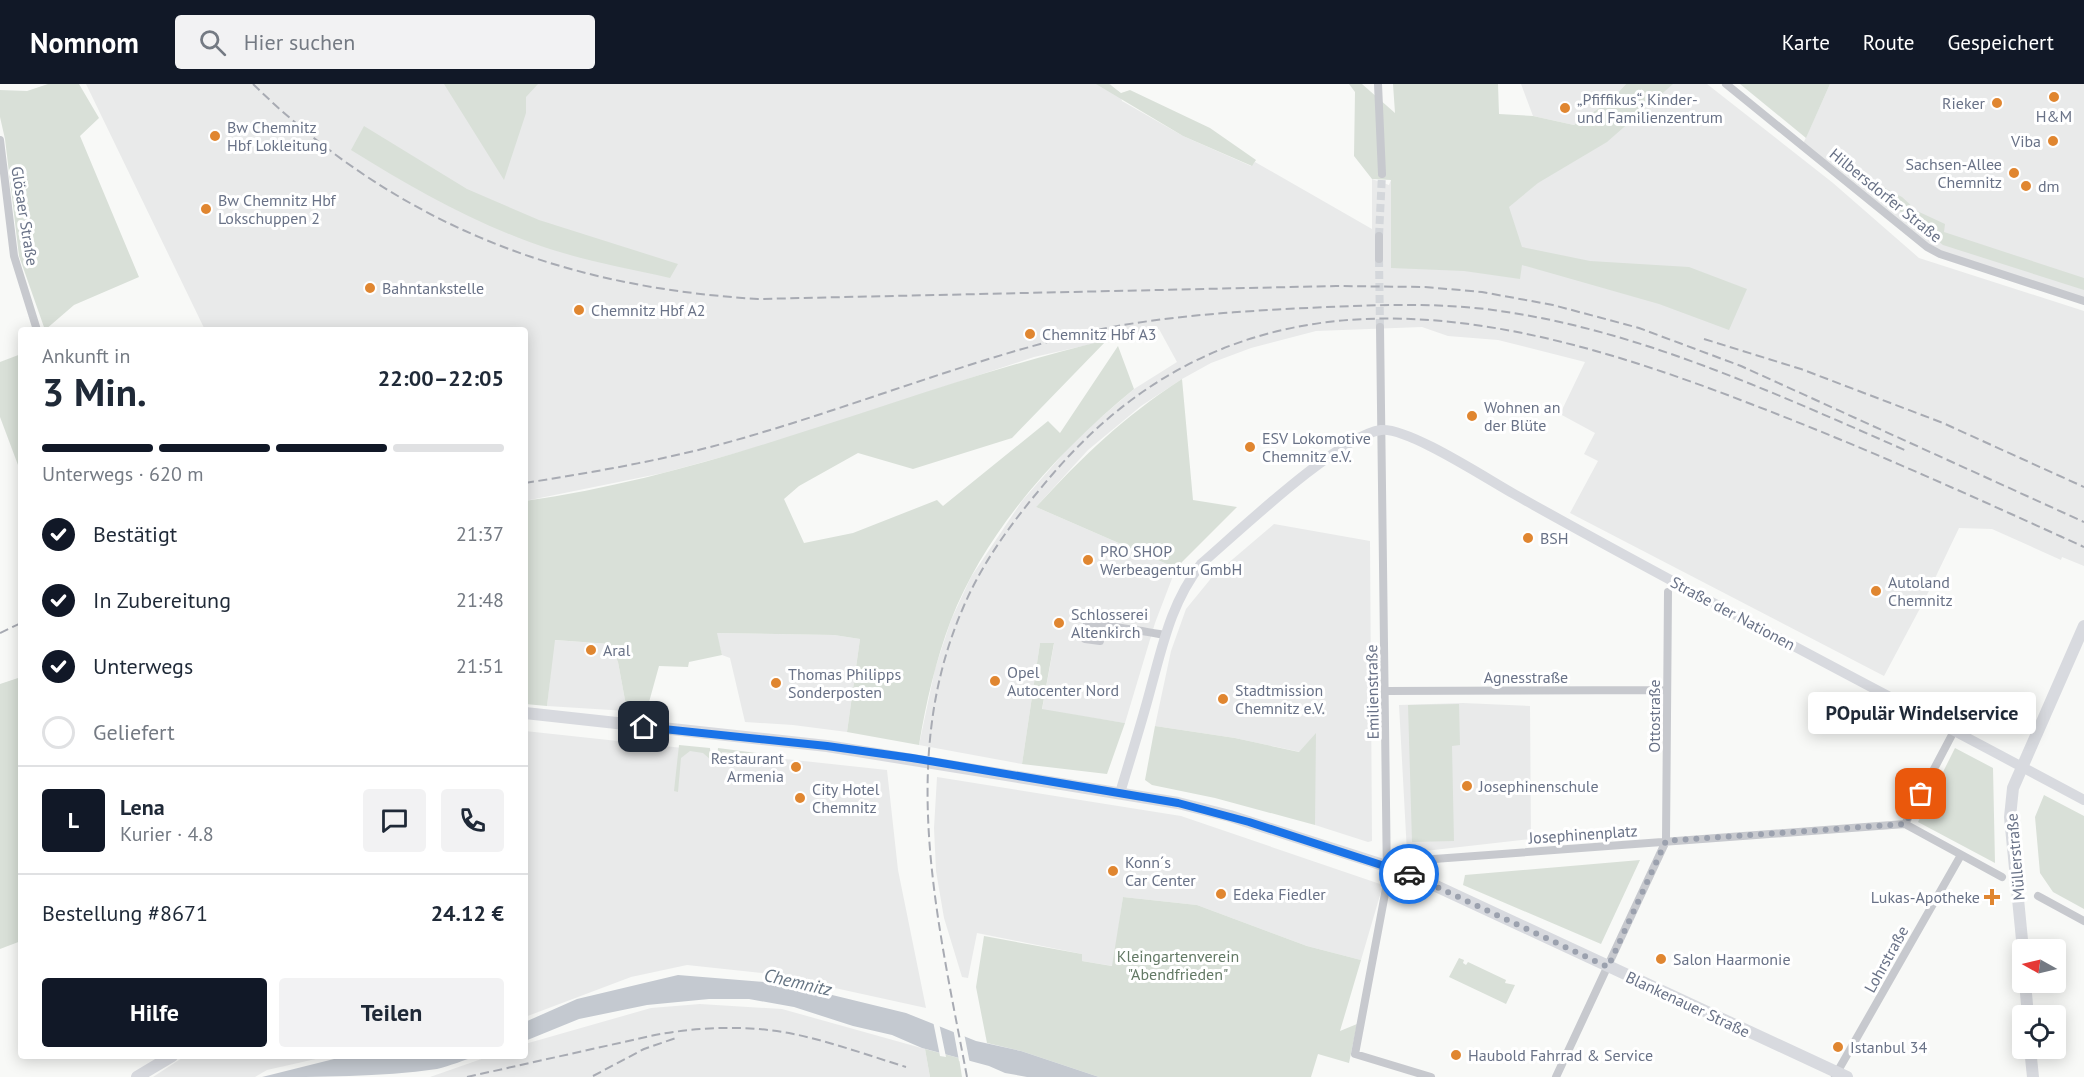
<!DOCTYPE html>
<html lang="de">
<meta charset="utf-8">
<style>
body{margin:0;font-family:"PT Sans",sans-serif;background:#f2f2f3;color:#1f2937;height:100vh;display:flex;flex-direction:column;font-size:22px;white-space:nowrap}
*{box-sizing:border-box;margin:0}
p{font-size:20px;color:#747a83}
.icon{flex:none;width:33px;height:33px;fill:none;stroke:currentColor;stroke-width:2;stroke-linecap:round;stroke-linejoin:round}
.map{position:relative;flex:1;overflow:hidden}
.sheet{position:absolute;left:18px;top:243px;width:510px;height:732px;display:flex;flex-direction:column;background:#fff;border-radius:6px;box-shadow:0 3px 15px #0003}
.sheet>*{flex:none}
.needle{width:39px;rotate:278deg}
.tools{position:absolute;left:2012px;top:855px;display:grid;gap:12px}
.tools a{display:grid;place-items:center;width:54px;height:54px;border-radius:6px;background:#fff;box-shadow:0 3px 15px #0003;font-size:30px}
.pin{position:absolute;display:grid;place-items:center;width:51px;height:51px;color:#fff;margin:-26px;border-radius:12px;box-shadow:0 3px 9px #0006}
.courier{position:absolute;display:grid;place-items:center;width:60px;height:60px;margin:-30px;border:4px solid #1a73e8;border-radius:50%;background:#fff;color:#222;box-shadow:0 2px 8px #0007}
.bubble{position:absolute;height:42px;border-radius:6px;background:#fff;box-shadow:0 3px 15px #0003;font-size:20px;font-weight:800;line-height:42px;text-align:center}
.overview em{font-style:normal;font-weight:800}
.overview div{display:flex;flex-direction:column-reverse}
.overview{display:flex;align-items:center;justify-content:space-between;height:102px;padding:0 24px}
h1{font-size:39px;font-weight:800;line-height:45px}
.bar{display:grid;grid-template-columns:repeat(4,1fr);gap:9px 6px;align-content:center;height:72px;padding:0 24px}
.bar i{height:8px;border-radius:4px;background:#e0e1e3}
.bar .current{background:#111827}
.bar p{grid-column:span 4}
.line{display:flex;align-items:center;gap:15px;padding:0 24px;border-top:2px solid #e0e1e3}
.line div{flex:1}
.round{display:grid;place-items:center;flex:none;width:63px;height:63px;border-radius:6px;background:#f2f2f3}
ol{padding:0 24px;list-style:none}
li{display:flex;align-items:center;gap:18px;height:66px}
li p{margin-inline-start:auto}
li .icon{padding:6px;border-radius:50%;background:#111827;color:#fff;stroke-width:4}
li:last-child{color:#747a83}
li i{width:33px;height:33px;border:3px solid #e0e1e3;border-radius:50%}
.action{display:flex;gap:12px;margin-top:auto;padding:12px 24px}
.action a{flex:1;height:69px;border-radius:6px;background:#111827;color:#fff;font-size:24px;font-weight:800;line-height:69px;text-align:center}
.action a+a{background:#f2f2f3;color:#1f2937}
header{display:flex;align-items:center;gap:36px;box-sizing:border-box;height:84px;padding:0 30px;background:#111827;color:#fff}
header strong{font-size:28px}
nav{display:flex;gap:33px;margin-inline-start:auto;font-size:21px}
.search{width:420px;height:54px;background:#f2f2f3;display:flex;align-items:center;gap:15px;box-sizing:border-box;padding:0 21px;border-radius:6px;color:#747a83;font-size:22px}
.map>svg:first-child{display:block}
.built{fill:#e9eaea}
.green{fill:#d9e0d8}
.water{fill:#c4c9d0}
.pier{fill:#f8f9f7}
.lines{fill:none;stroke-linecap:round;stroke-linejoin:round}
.street-tunnel{stroke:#d4d7db;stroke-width:8;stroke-dasharray:8 4;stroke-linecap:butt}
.street{stroke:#c7c9ce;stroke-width:8}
.secondary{stroke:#d8dadf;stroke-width:10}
.primary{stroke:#d8dadf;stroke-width:12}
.rail{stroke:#a8abb3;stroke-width:2;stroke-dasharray:9 4.5;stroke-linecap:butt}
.done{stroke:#9ba1ae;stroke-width:6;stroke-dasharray:0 10.8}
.route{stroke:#1a73e8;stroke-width:8}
.poi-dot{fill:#e08630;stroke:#fff;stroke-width:2}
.labels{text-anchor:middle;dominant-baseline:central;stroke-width:6;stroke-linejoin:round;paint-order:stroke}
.poi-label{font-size:16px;fill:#697287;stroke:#fff;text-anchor:start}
.street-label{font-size:16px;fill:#697287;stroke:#fff}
.park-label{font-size:16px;fill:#637965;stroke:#fff}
.water-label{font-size:18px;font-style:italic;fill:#647382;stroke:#fff}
</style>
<header>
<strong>Nomnom</strong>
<div class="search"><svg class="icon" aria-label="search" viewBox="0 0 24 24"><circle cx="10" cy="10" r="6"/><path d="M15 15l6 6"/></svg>Hier suchen</div>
<nav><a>Karte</a><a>Route</a><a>Gespeichert</a></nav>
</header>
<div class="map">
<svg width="2084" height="993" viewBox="0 0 2084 993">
<rect width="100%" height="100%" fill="#f8f9f7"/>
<path class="built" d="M86 0H1110L1120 9 1122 17 1183 52 1251 82 1255 78 1372 145V95L1389 101 1391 96 1479 101 1640 0H1707L1833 99 1919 174 2084 227V482L2062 473 2061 476 1992 445 1959 444 1926 513 1884 592 1570 429 1598 377 1584 370 1595 349 1560 330 1585 278 1498 256 1448 252 1422 243 1316 247 1251 264 1211 279 1182 295 1141 322 1088 366 1036 423 1176 484 1155 539 1125 639 1042 626 1054 560 1040 559 1022 680 919 661 935 585 951 536 971 493 1022 417 1077 354 1134 305 1177 278 1159 245 1034 273 773 359 663 389 525 417V246H205Z
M1521 0H1626L1611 16 1574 41 1533 32Z
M1830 0H2084V216L1940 169 1803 60Z
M1274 440 1370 457 1372 757 1368 758 1315 741V651L1300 668 1235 654 1155 642 1171 567 1186 525 1213 492Z
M716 549 834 551 860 555 847 648 793 641 745 638 730 574 722 571Z
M554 556 610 560 618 578 627 627 547 622Z
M1463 619 1530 622 1531 755 1407 769 1399 621Z
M525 647 887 686 898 786 926 924 771 890 687 881 631 893 525 933Z
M937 693 1181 732 1383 801 1361 876 1307 862 1197 821 1123 813 1113 882 1082 877V870L977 849 968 894 962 893 944 834 936 787 934 744Z
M700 920 782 925 925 965 930 993H430L490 972H525V960L651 924Z
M185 972H329L267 986 255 993H153Z"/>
<path class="green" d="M48 0H79L99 34 80 52 139 193 74 221 45 246 19 172 5 55 0 33V6L27 7Z
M444 0H538L526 13V29L504 96Z
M1096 0H1109L1121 9 1130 6 1210 44 1256 76 1252 82 1183 52Z
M1349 0H1362L1395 29 1393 0H1498L1499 30 1533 32 1574 41 1611 16 1626 0H1673L1607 58 1538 99 1509 123 1522 163 1590 177 1689 183 1747 205 1729 246 1659 220 1522 181 1520 195 1464 187 1391 184V96L1372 95 1354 72 1355 8Z
M1740 0H1830L1806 54Z
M364 42 467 105 539 136 678 180 670 194C631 185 591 178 553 166 481 143 415 106 351 66Z
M1860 91 1902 113 1917 127 1945 140 1944 148 2084 194V206L1943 161 1856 93Z
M1107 256 1012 354 913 385 858 369 799 402 784 415 804 459 853 449 937 416 943 422 1048 337 1060 349 1118 262 1134 305C1059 367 987 444 951 536 936 576 926 618 919 661L847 648 860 555 834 551 717 549 722 571 689 578 688 583 659 582 646 629 627 627 618 578 610 560 555 556 547 622 525 620V417C726 389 911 302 1107 256Z
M21 270V389L0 333V278Z
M1182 295 1193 416 1237 423 1176 484 1036 423C1084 371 1122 334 1182 295Z
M1040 559H1054L1042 625 1125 639 1107 690 1022 680Z
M21 593V857L0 865V600Z
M1459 620 1460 661 1452 662 1454 757 1412 758 1408 621Z
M1155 642 1235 654 1299 668 1316 649 1315 741 1215 714 1152 701 1145 696Z
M679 661 710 664 711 676 703 669 690 667 681 674 678 708 674 707Z
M718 664 771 671 770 678H767V673L722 668 721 673H717Z
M1955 664 1993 684 1995 779 1918 738Z
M2044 711 2084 732V825L2053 808 2040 789 2035 733Z
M1640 776 1601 860 1463 801 1465 791Z
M1123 813 1197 821 1307 862 1361 876 1340 947 1357 940 1349 979 1318 970 1311 993H1099L1021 967 987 959 976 903 984 852 1082 870V877L1112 882Z
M1459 874 1464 876 1463 879 1466 881 1468 878 1506 896 1505 899 1515 901 1506 920 1449 893Z
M925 965 959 974 962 993H930Z"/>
<path class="water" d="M678 891 787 900 906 929 976 957 1021 967 1099 993H1027L1005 989 989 982 922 964 892 951 853 942 794 923 749 915H709L647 921 579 935 525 957V938L577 915Z
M346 972H477C464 976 450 982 437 985 380 993 319 993 262 993Z"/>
<path class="pier" d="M933 937 939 939 946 973 940 972Z
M953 944 964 949 970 980 959 977Z"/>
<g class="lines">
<path class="street-tunnel" d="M1379 152 1382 90
M1379 175 1380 243"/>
<path class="street" d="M1378 0 1382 90
M1726 0 1927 163 1940 170 2084 217
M0 56 14 172 37 246
M1379 152V175
M1380 243 1387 799 1355 970 1431 993
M1102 541 1100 557 1085 555 1087 539C1113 543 1138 546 1164 551
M1385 607 1667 606
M1905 740 2002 793
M1905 740 1954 647
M1434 775 1905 740
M2038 812 2084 837
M1835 992 1961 771
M1556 993 1666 757 1668 508"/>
<path class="secondary" d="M1120 709C1130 675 1141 641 1150 607 1163 560 1171 519 1201 480 1237 449 1340 351 1381 346 1408 343 1487 395 1514 410 1702 516 1894 614 2084 716"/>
<path class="primary" d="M525 629 827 662 1178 719 1230 732 1408 789 1847 993
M2023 866 2010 733 2013 704 2084 542
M2025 898 2028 932
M2030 964 2033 993
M137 993 172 972"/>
<path class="rail" d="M253 0C396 140 560 203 758 215L1336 202 1425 203 1482 208 1553 221 1639 244 1741 282 2084 438
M1704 255 1801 285 1943 339 2084 403
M525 399C601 387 676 374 750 352 860 320 967 277 1079 250 1147 234 1216 229 1285 225 1354 222 1424 217 1493 226 1637 245 1774 309 1907 367
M0 549 21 539
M593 992 644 965 676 954
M467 993 655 951C698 943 746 941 789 949 829 957 867 971 906 983
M967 993C938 838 897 676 963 524 984 474 1017 432 1051 392 1246 163 1506 225 1751 320 1864 363 1974 413 2084 463"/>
</g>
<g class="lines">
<path class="done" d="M1409 790 1608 883 1666 757 1905 740 1921 710"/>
<path class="route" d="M644 643 827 662 912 674 1178 719 1249 738 1409 790"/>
</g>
<g class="poi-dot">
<circle cx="2054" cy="13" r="6"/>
<circle cx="1997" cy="19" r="6"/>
<circle cx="1565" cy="24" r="6"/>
<circle cx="215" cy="52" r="6"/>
<circle cx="2053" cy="57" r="6"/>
<circle cx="2014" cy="89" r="6"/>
<circle cx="2026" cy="102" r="6"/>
<circle cx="206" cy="125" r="6"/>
<circle cx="370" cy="204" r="6"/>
<circle cx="579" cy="226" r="6"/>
<circle cx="1030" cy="250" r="6"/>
<circle cx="1472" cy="332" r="6"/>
<circle cx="1250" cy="363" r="6"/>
<circle cx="1528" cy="454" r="6"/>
<circle cx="1088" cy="476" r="6"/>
<circle cx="1876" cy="507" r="6"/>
<circle cx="1059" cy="539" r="6"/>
<circle cx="591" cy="566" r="6"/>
<circle cx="995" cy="597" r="6"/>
<circle cx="776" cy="599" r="6"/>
<circle cx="1223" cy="615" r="6"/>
<circle cx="796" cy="683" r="6"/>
<circle cx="1467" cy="702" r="6"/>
<circle cx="800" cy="714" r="6"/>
<circle cx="1113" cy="787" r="6"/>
<circle cx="1221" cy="810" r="6"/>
<path d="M1989 804h6v6h6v6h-6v6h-6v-6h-6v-6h6z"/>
<circle cx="1661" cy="875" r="6"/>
<circle cx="1838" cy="963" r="6"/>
<circle cx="1456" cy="971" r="6"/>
</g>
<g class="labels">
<g class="poi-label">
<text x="1577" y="15">„Pfiffikus“, Kinder-<tspan x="1577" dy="18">und Familienzentrum</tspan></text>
<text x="1985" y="19" text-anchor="end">Rieker</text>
<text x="2054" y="32" text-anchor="middle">H&amp;M</text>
<text x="227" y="43">Bw Chemnitz<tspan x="227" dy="18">Hbf Lokleitung</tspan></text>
<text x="2041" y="57" text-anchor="end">Viba</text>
<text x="2002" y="80" text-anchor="end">Sachsen-Allee<tspan x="2002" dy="18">Chemnitz</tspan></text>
<text x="2038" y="102">dm</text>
<text x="218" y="116">Bw Chemnitz Hbf<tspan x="218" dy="18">Lokschuppen 2</tspan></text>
<text x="382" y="204">Bahntankstelle</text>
<text x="591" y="226">Chemnitz Hbf A2</text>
<text x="1042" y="250">Chemnitz Hbf A3</text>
<text x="1484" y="323">Wohnen an<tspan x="1484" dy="18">der Blüte</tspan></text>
<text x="1262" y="354">ESV Lokomotive<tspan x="1262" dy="18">Chemnitz e.V.</tspan></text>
<text x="1540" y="454">BSH</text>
<text x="1100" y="467">PRO SHOP<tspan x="1100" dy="18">Werbeagentur GmbH</tspan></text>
<text x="1888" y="498">Autoland<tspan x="1888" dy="18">Chemnitz</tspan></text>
<text x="1071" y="530">Schlosserei<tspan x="1071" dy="18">Altenkirch</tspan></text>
<text x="603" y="566">Aral</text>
<text x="1007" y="588">Opel<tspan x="1007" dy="18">Autocenter Nord</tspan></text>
<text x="788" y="590">Thomas Philipps<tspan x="788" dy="18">Sonderposten</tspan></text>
<text x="1235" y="606">Stadtmission<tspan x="1235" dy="18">Chemnitz e.V.</tspan></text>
<text x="784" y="674" text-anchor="end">Restaurant<tspan x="784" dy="18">Armenia</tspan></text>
<text x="1479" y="702">Josephinenschule</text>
<text x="812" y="705">City Hotel<tspan x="812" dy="18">Chemnitz</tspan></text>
<text x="1125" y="778">Konn´s<tspan x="1125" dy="18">Car Center</tspan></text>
<text x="1233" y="810">Edeka Fiedler</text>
<text x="1980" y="813" text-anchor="end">Lukas-Apotheke</text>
<text x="1673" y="875">Salon Haarmonie</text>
<text x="1850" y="963">Istanbul 34</text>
<text x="1468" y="971">Haubold Fahrrad &amp; Service</text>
</g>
<g class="street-label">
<text transform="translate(1886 111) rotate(39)">Hilbersdorfer Straße</text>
<text transform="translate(25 132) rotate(81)">Glösaer Straße</text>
<text transform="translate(1733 529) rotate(28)">Straße der Nationen</text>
<text x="1526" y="593">Agnesstraße</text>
<text transform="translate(1372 608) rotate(-91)">Emilienstraße</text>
<text transform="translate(1654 632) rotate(-90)">Ottostraße</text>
<text transform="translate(1583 750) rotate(-4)">Josephinenplatz</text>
<text transform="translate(2015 773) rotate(-95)">Müllerstraße</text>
<text transform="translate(1886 875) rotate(-61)">Lohrstraße</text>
<text transform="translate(1688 920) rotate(25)">Blankenauer Straße</text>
</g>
<g class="park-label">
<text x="1178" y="872">Kleingartenverein<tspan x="1178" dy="18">"Abendfrieden"</tspan></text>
</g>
<g class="water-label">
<text transform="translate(798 898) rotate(13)">Chemnitz</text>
</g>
</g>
</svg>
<div class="tools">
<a><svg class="needle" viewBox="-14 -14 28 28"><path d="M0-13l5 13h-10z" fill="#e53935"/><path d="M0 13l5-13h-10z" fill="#747a83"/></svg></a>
<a><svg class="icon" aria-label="locate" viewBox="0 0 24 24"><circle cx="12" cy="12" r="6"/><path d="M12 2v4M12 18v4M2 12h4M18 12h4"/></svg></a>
</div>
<div class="pin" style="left:1921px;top:710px;background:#ea580c"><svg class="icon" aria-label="bag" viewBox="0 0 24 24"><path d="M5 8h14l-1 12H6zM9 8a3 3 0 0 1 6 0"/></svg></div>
<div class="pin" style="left:644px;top:643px;background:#1f2937"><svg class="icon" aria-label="home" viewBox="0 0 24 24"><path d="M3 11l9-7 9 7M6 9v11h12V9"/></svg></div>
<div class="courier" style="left:1409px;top:790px"><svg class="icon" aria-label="car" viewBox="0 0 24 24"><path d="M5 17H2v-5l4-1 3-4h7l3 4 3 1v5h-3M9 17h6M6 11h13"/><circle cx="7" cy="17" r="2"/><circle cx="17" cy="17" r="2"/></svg></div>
<div class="bubble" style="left:1808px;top:608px;width:228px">POpulär Windelservice</div>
<section class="sheet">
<div class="overview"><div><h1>3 Min.</h1><p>Ankunft in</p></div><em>22:00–22:05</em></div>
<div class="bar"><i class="current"></i><i class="current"></i><i class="current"></i><i></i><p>Unterwegs · 620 m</p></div>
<ol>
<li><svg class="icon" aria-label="check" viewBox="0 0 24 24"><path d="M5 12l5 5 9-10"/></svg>Bestätigt<p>21:37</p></li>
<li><svg class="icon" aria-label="check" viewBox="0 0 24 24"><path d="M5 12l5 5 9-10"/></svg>In Zubereitung<p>21:48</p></li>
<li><svg class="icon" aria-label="check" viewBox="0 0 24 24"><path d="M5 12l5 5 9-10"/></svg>Unterwegs<p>21:51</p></li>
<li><i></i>Geliefert</li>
</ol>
<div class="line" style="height:108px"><b class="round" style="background:#111827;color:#fff">L</b><div><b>Lena</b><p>Kurier · 4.8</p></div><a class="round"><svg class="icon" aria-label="chat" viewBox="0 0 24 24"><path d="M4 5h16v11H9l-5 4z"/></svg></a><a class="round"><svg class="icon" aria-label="phone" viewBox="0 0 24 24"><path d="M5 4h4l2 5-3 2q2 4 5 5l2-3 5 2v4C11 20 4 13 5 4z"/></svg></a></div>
<div class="line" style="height:78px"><div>Bestellung #8671</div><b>24.12 €</b></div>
<div class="action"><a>Hilfe</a><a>Teilen</a></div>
</section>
</div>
